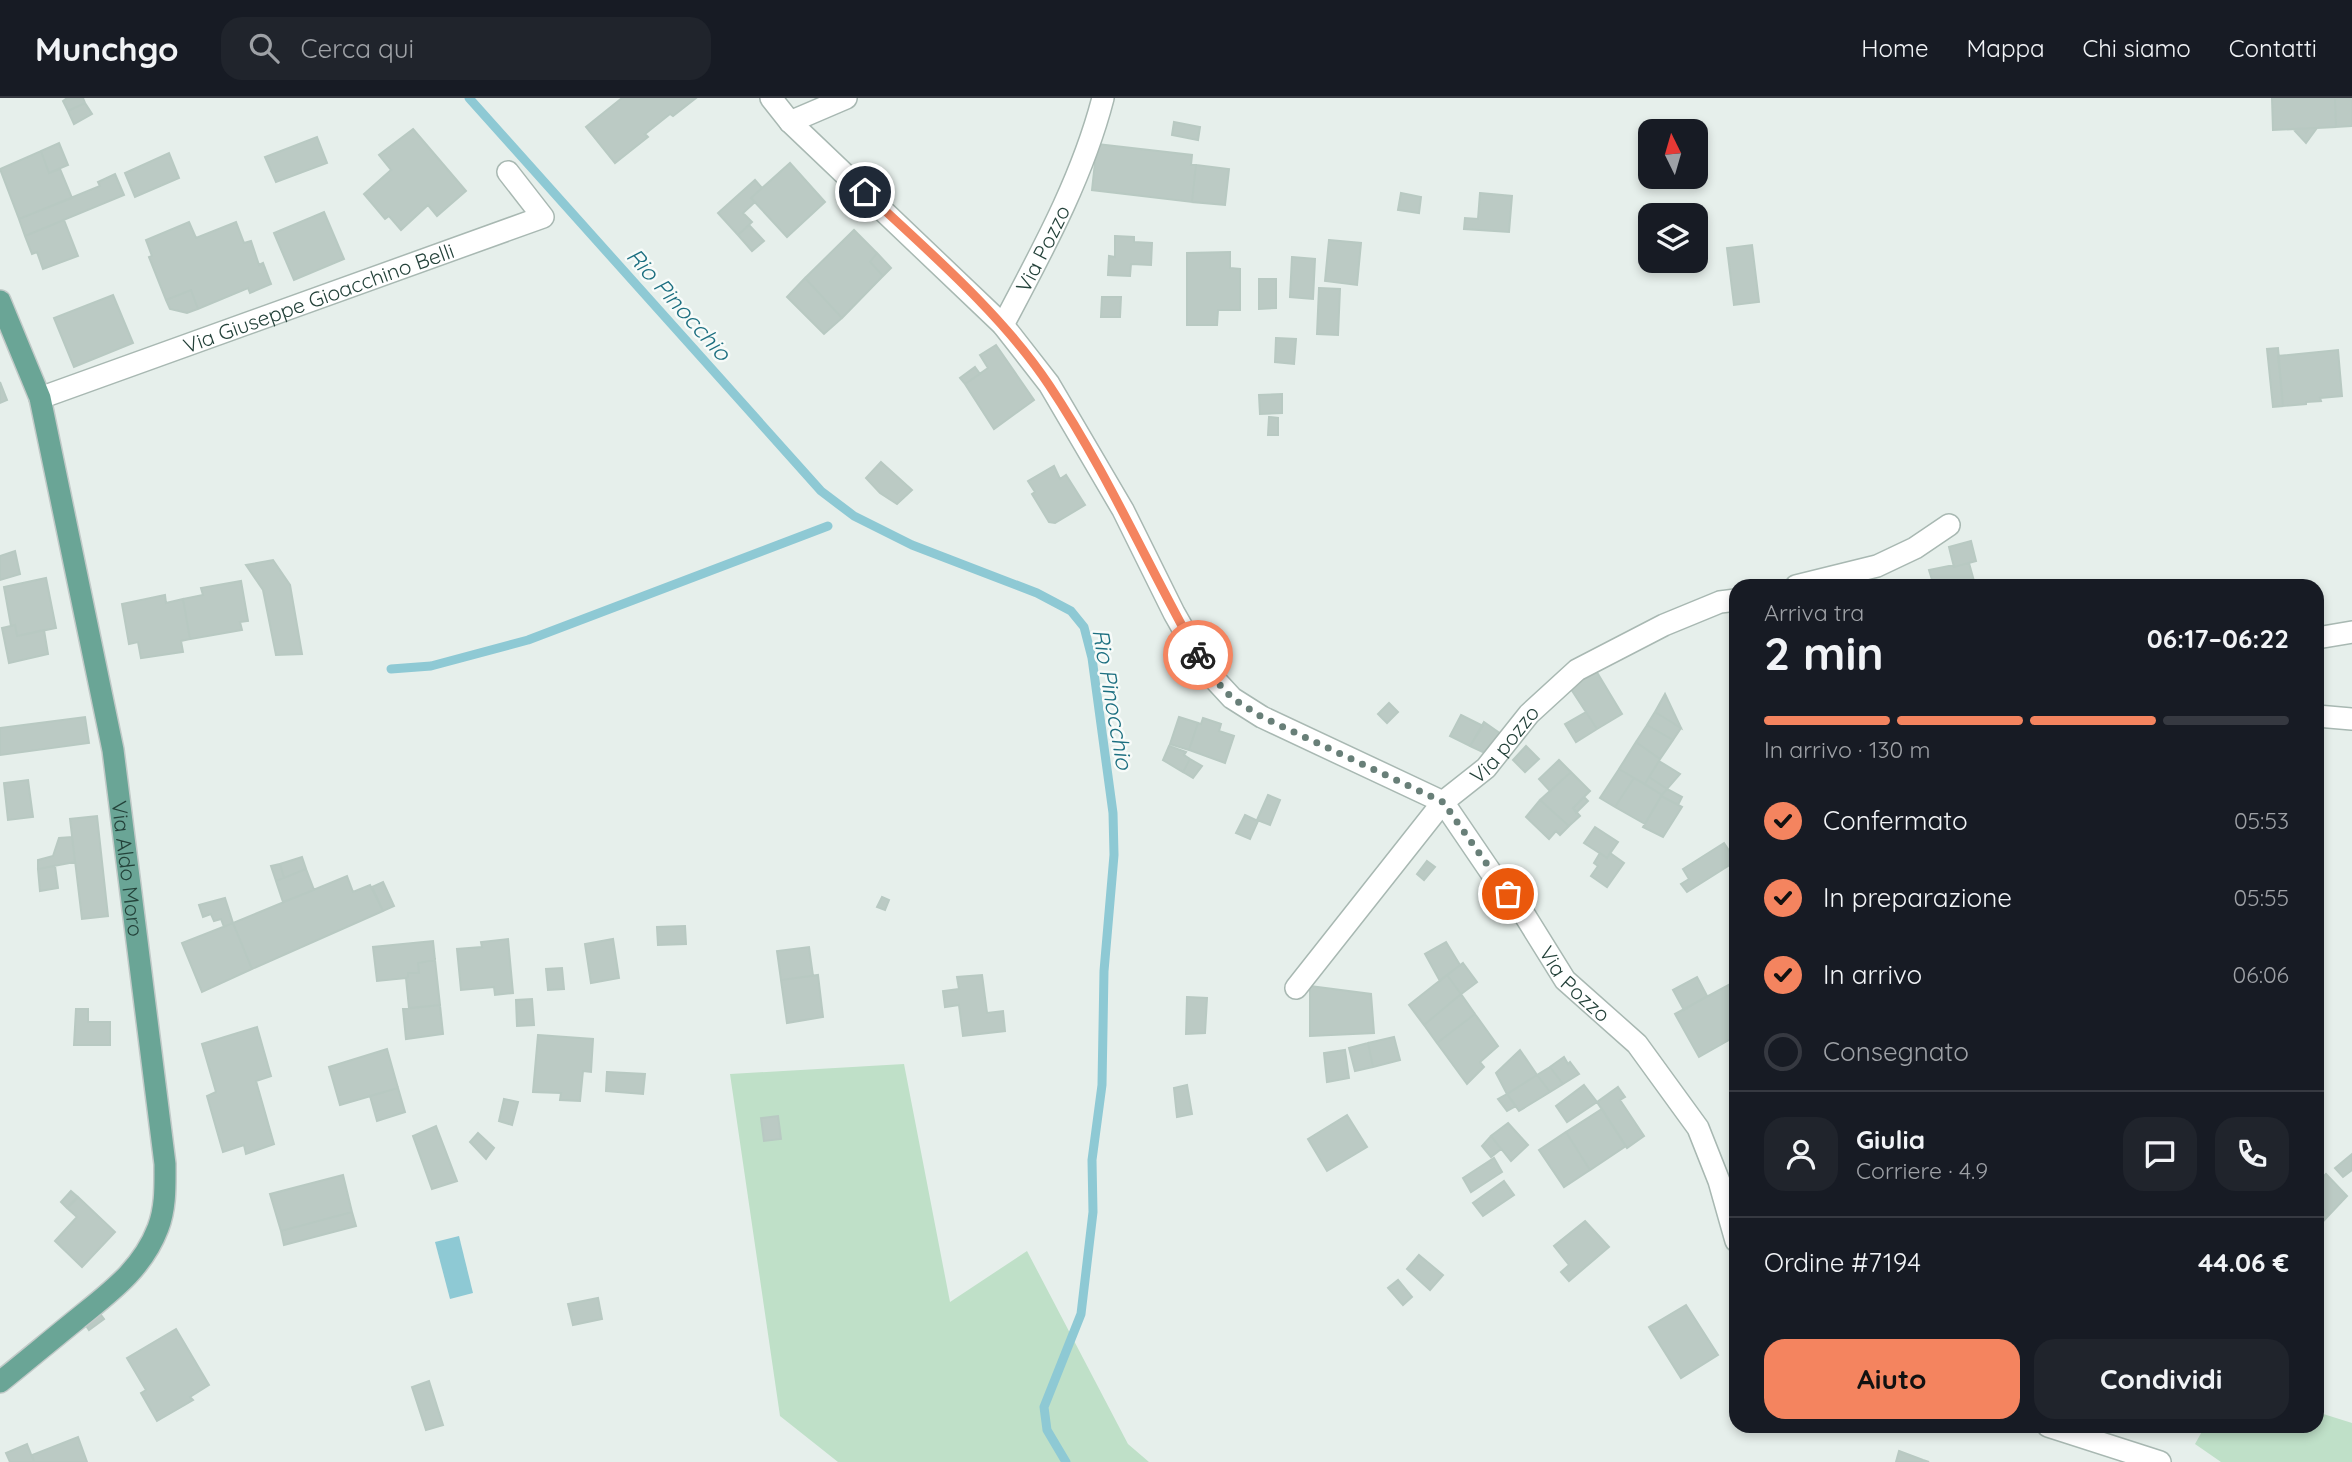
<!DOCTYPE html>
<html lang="it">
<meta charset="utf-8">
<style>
body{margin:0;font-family:Quicksand,sans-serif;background:#20242c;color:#f1f3f6;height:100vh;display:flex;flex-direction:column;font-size:26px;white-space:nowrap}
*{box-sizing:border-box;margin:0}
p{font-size:23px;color:#9ea1a6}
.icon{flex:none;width:38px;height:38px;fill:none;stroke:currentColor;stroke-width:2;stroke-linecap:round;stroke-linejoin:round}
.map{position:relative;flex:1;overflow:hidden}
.drawer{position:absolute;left:1729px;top:481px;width:595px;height:854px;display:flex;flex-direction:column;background:#171b24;border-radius:21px;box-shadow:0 4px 10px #0003}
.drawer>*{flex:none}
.needle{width:46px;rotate:355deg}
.tools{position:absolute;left:1638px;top:21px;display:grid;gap:14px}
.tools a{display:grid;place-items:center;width:70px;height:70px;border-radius:14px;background:#171b24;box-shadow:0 4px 10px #0003;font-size:35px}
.pin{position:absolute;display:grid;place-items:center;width:60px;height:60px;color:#fff;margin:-30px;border:4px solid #fff;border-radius:50%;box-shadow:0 2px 7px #0007}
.courier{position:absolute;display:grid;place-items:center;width:70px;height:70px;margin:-35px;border:5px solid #f4845f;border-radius:50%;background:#fff;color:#222;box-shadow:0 2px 9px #0007}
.overview em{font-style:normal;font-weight:700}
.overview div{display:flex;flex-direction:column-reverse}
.overview{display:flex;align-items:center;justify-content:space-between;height:119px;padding:0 35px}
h1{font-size:46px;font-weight:700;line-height:52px}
.bar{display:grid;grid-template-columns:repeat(4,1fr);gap:10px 7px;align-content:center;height:84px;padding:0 35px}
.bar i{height:9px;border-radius:5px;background:#363941}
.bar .selected{background:#f4845f}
.bar p{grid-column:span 4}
.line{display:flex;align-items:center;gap:18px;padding:0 35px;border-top:2px solid #363941}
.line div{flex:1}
.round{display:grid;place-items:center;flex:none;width:74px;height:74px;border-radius:21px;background:#20242c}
ol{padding:0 35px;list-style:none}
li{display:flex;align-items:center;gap:21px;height:77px}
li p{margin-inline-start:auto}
li .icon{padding:7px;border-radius:50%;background:#f4845f;color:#111;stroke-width:4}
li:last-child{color:#9ea1a6}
li i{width:38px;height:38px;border:4px solid #363941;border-radius:50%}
.button{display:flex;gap:14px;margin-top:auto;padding:14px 35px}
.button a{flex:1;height:80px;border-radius:21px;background:#f4845f;color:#111;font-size:28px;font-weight:700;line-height:80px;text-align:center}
.button a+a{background:#20242c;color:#f1f3f6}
header{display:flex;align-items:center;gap:42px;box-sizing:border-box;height:98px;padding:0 35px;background:#171b24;border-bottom:2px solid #363941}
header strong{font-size:33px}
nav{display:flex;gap:38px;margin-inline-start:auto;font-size:24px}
.search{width:490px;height:63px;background:#20242c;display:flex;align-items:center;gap:18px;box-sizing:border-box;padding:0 24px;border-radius:21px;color:#9ea1a6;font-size:26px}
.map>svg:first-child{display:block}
.green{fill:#bfe0c8}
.water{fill:#8ec9d4}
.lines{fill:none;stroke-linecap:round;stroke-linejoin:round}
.stream{stroke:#8ec9d4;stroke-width:9}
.building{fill:#bbcac4;stroke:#b8c9c2;stroke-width:2}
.minor-casing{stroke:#a8b8b2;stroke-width:24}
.major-casing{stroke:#c2cac8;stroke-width:24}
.minor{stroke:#fff;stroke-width:21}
.major{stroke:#6aa596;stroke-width:21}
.done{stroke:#687f78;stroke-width:7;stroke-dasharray:0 12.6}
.route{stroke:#f4845f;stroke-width:9}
.labels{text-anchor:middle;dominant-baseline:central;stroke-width:5;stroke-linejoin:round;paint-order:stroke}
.street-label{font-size:21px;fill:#24423a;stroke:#f7fbf9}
.water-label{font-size:23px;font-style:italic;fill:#1c6f80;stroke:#f7fbf9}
</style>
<header>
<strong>Munchgo</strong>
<div class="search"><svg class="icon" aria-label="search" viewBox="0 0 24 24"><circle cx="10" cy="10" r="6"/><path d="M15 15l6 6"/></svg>Cerca qui</div>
<nav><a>Home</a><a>Mappa</a><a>Chi siamo</a><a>Contatti</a></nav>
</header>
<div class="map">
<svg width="2352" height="1364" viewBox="0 0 2352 1364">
<rect width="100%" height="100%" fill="#e6efeb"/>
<path class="green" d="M904 966 950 1204 1027 1153 1128 1346 1149 1364H838L780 1318 730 976Z
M2317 1314 2352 1325V1364H2221L2195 1346 2205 1328H2317Z"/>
<path class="water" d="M459 1138 473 1195 450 1201 435 1144Z"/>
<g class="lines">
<path class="stream" d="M469 0 821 393 854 418 912 447 1037 495 1071 513 1084 529 1092 560 1113 715 1114 757 1104 873 1102 987 1092 1062 1093 1114 1081 1216 1044 1309 1047 1332 1066 1364
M391 571 431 568 528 542 828 428"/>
</g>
<path class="building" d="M67 0H83L85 5 68 13 63 3Z
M622 0H696L673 18 670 16 645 36 648 39 615 65 586 29Z
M2272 0H2335L2336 29 2273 32Z
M2335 0H2352V28L2336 29Z
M85 5 92 16 74 26 68 13Z
M1174 24 1200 29 1198 42 1172 37Z
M2317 30 2306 45 2293 31Z
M413 31 466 93 437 118 428 107 401 132 389 118 385 121 364 96 391 72 379 57Z
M317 39 327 65 276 84 265 59Z
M59 45 68 67 49 75 41 53Z
M1097 46 1192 57 1191 67H1196L1192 104 1092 92Z
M41 53 49 75 60 71 72 100 19 121 0 71Z
M169 55 179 80 135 99 125 75Z
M790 65 825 104 787 139 751 100Z
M1196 67 1229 71 1225 107 1192 104Z
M115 76 124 97 25 138 19 121 100 88 98 84Z
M755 82 762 90 751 100 755 104 743 115 752 124 738 137 718 115Z
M1401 95 1421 99 1419 115 1398 112Z
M1480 95 1512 98 1509 134 1464 131 1465 120 1478 121Z
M324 114 344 161 294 182 274 135Z
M64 122 78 158 43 171 37 154 32 156 25 138Z
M189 124 196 140 236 124 244 145 251 143 259 167 263 165 271 186 250 195 248 190 198 211 191 192 166 202 149 159 152 158 146 142Z
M749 127 764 143 752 153 738 137Z
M854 132 877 155 870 164 883 178 842 220 805 180Z
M1115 138 1134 139V144L1152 145 1151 167 1131 166 1130 178 1108 177 1109 158 1115 159Z
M1329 142 1361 145 1357 187 1325 183Z
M1752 147 1759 204 1734 207 1727 150Z
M1230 154V170L1240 171V212H1218L1217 227H1187V155Z
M877 155 891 170 883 178 870 164Z
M1292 159 1315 161 1313 201 1290 199Z
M805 180 842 220 824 236 787 199Z
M1259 181H1276V210L1259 211Z
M1319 190 1340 191 1338 237 1317 236Z
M191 192 198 211 187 215 170 211 166 202Z
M113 197 133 245 74 269 54 220Z
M1102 199H1121L1120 219H1101Z
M1276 240 1296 241 1294 266 1275 264Z
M996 247 1034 302 994 331 965 286 988 270 980 257Z
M2278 250 2283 308 2273 309 2267 251Z
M2338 252 2342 298 2320 300 2321 303 2306 304V306L2283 308 2278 258Z
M975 269 980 276 965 286 960 280Z
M0 284 7 302 0 305Z
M1282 296V315L1260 316 1259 297Z
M1269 319 1278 320V337H1268Z
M881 364 912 392 897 406 880 395 866 380Z
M1054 368 1060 381 1066 377 1085 407 1055 425 1049 424 1032 396 1035 394 1028 383Z
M1971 443 1976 463 1954 469 1949 449Z
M15 453 20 476 0 482V458Z
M273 462 290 487 302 556 276 557 263 492 246 467Z
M1969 465 1974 483 1956 488H1934L1929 472 1954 467V469Z
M46 480 56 530 17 538 15 527 11 528 4 489Z
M1863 480 1865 487 1873 484 1874 488H1845L1844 486Z
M241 483 248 523 240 524 242 532 190 541 183 501 203 497 201 490Z
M165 497 166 505 183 501 190 541 181 543 183 554 141 560 138 544 129 546 122 506Z
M15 527 17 538 44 532 48 556 9 565 2 530Z
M1595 571 1622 616 1597 631 1569 588Z
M1665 596 1681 630 1655 614Z
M1389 605 1398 614 1387 625 1378 616Z
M1586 614 1597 631 1576 644 1565 626Z
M1655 614 1681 630 1673 642 1647 627Z
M1461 617 1483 628 1470 648 1450 638Z
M85 619 89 645 0 657V630Z
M1179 619 1198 625 1189 652 1170 646Z
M1203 620 1221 626 1219 633 1234 638 1225 665 1189 652 1198 625 1201 626Z
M1484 624 1501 636 1487 656 1470 648Z
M1647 627 1673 642 1660 661 1636 644Z
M1636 644 1660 661 1645 686 1619 671Z
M1169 648 1186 654 1184 657 1190 661 1183 674 1163 662Z
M1526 648 1539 661 1525 674 1513 662Z
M1190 661 1202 668 1193 680 1183 674Z
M1559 662 1571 674 1550 693 1539 681Z
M1659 663 1680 676 1667 691 1649 679Z
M1619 671 1634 680 1615 709 1600 700Z
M1571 674 1590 693 1573 710 1580 718 1569 728 1540 702Z
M1649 679 1667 691 1662 697 1645 686Z
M1634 680 1662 697 1645 726 1615 709Z
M28 682 33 719 8 722 4 685Z
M1667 691 1682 699 1678 707 1661 698Z
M1268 697 1280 702 1270 727 1257 722Z
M1661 698 1682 709 1663 739 1643 729Z
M1584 699 1588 703 1576 715 1573 710Z
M1540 702 1569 728 1560 737 1556 733 1549 741 1526 719Z
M1245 717 1258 723 1250 741 1236 735Z
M97 718 108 818 82 821 70 721Z
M1595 729 1618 744 1607 760 1584 745Z
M72 739 75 764 38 771V762L53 758 59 740Z
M1724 745 1736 763 1687 794 1681 786 1689 781 1683 771Z
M1600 755 1607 760 1610 755 1624 765 1607 789 1591 778 1598 768 1594 765Z
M302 759 306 771 284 780 280 766Z
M1427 763 1435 769 1424 782 1417 776Z
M280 766 284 780 276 783 271 768Z
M55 768 58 790 40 793 38 771Z
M306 771 314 792 283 804 276 783Z
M347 778 353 794 370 787 383 813 252 871 233 825Z
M383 784 394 808 383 813 372 789Z
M882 799 889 802 885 812 877 809Z
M225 800 233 825 224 829 221 821 214 823 211 816 203 819 199 807Z
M233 825 252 871 202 894 182 845Z
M685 828 686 846 658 847 657 829Z
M508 841 513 895 495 897 494 889 461 892 457 851 482 849 481 844Z
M613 841 619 880 591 885 585 846Z
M433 843 435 862 418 865 419 875H408V879L406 880 377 883 373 849Z
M1446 844 1460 867 1440 883 1425 856Z
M809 849 813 878 781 882 777 853Z
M435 862 440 907 409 910 406 880 408 879V875H419L418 865Z
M1463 865 1477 884 1461 896 1447 877Z
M562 870 564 891 548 892 546 871Z
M818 877 823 919 787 925 781 882Z
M982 877 987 915 1003 913 1005 933 963 938 959 907 945 909 943 893 959 891 957 879Z
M1447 877 1461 896 1424 927 1409 907Z
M1697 879 1707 898 1684 912 1673 892Z
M1736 883V938L1699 959 1675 916Z
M1310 888 1371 896 1374 935 1310 938Z
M1461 896 1475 916 1437 945 1424 927Z
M1187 899 1207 900 1205 935 1186 936Z
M532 901 534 927 517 928 516 902Z
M440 907 443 936 406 941 403 911Z
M76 911H88V924H110V947H74Z
M1475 916 1498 948 1480 964 1484 969 1467 986 1437 945Z
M257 929 271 978 256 983 274 1046 246 1056 244 1047 223 1054 207 998 216 994 202 946Z
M538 937 593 941 591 974 583 973 580 1003 560 1002 561 995 533 994Z
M1394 939 1400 962 1373 969 1368 945Z
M1368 945 1373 969 1355 973 1349 950Z
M387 951 398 990 340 1007 329 969Z
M1345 952 1349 980 1327 984 1324 955Z
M1520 952 1537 977 1507 996 1496 975Z
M1564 959 1568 966 1570 964 1579 976 1563 986 1550 969Z
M1550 969 1563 986 1550 994 1537 977Z
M607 974 645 976 643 996 606 993Z
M1537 977 1550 994 1519 1013 1507 996Z
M1187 987 1192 1016 1177 1019 1174 990Z
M1584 987 1597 1004 1567 1024 1556 1008Z
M1618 989 1625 999 1620 1002 1644 1038 1627 1050 1597 1004Z
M398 990 405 1014 377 1023 370 998Z
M1507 996 1516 1008 1507 1013 1498 1001Z
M504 1001 518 1004 512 1027 499 1023Z
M1602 1011 1626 1048 1590 1072 1566 1034Z
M1347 1017 1367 1049 1327 1073 1308 1041Z
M778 1018 781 1041 764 1043 761 1020Z
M1508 1025 1528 1047 1511 1063 1491 1038Z
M436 1028 457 1083 432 1091 413 1038Z
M1566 1034 1590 1072 1564 1089 1539 1052Z
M478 1035 494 1050 486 1061 470 1044Z
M1491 1038 1501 1051 1491 1059 1482 1048Z
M2352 1056V1072L2343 1079 2335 1070Z
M1494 1060 1502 1074 1471 1094 1463 1080Z
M2326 1076 2347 1098 2329 1117 2317 1105V1085Z
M343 1077 352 1114 281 1133 270 1096Z
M1504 1083 1514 1097 1483 1118 1473 1105Z
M71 1093 78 1099 67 1110 61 1104Z
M78 1099 115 1134 82 1169 55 1143 77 1119 67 1110Z
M2317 1105 2329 1117 2317 1130Z
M352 1114 356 1128 284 1147 281 1133Z
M1585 1123 1609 1149 1569 1183 1561 1174 1569 1167 1554 1148Z
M1419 1157 1443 1177 1430 1192 1407 1171Z
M1398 1182 1412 1199 1403 1207 1388 1190Z
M598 1200 602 1221 573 1227 568 1206Z
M1686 1207 1718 1257 1681 1280 1649 1229Z
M98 1213 104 1221 89 1232 83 1223Z
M176 1231 209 1287 190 1299 193 1302 157 1323 141 1295 146 1292 127 1260Z
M429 1283 443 1327 426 1332 412 1289Z
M78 1339 87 1364H34L32 1357Z
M27 1346 34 1364H10L6 1355Z
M1899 1353 1923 1362 1929 1364H1896Z"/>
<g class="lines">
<defs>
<g id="minor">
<path id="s1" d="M771 0 790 24 1003 227 1049 286 1123 412 1174 515 1207 573 1232 600 1262 619 1443 704 1492 776 1524 816 1565 882 1637 946 1698 1030 1719 1083 1736 1143"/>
<path d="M790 24 846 0"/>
<path id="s2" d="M1003 227C1042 153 1082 81 1103 0"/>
<path id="s3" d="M40 300 543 119 508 74"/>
<path d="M1796 488 1877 468 1915 450 1949 427"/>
<path d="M2317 540 2352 534"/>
<path d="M2317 618 2352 621"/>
<path id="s4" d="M1296 890 1443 704 1486 670 1529 616 1577 572 1664 527 1720 504 1736 502"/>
<path d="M2048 1328 2160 1364"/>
</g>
<g id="major">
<path id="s5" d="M0 203 40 300 113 652 165 1066C165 1087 166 1109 158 1130 142 1172 109 1195 76 1222 50 1243 25 1264 0 1284"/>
</g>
</defs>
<use href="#minor" class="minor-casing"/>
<use href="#major" class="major-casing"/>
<use href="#minor" class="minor"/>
<use href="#major" class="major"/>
</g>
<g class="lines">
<path class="done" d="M1198 557 1207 573 1232 600 1262 619 1443 704 1508 796"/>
<path class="route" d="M865 94C927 152 1002 216 1049 287 1106 372 1148 468 1198 557"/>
</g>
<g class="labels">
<g class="street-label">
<text stroke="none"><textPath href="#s2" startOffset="86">Via Pozzo</textPath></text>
<text stroke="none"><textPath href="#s3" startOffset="296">Via Giuseppe Gioacchino Belli</textPath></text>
<text stroke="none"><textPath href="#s4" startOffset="322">Via pozzo</textPath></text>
<text stroke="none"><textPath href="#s5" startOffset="584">Via Aldo Moro</textPath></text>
<text stroke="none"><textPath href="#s1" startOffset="1225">Via Pozzo</textPath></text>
</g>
<g class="water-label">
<text transform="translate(679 206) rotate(48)">Rio Pinocchio</text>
<text transform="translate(1113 601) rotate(80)">Rio Pinocchio</text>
</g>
</g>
</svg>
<div class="tools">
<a><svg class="needle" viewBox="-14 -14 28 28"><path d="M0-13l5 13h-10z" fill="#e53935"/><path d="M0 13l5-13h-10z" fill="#9ea1a6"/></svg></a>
<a><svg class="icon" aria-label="layers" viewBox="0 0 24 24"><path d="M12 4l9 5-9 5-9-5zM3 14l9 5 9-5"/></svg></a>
</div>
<div class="pin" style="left:1508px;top:796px;background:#ea580c"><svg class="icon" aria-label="bag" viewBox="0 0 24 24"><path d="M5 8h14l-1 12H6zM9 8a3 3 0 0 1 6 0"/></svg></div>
<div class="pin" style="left:865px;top:94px;background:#1f2937"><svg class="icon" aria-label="home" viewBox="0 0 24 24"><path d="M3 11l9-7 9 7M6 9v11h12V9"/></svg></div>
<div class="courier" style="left:1198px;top:557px"><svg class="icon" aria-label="bike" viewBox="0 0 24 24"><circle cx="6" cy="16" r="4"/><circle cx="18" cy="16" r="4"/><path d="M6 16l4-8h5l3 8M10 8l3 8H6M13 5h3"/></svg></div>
<section class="drawer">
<div class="overview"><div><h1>2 min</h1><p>Arriva tra</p></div><em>06:17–06:22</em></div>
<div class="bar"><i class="selected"></i><i class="selected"></i><i class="selected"></i><i></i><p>In arrivo · 130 m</p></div>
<ol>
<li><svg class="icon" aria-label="check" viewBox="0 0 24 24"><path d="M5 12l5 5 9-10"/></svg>Confermato<p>05:53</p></li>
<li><svg class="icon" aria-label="check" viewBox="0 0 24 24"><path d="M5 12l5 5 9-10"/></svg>In preparazione<p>05:55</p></li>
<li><svg class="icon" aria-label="check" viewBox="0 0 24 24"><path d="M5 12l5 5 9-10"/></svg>In arrivo<p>06:06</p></li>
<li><i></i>Consegnato</li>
</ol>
<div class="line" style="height:126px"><a class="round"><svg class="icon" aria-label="person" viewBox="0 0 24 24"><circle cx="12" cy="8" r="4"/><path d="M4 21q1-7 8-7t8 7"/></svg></a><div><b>Giulia</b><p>Corriere · 4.9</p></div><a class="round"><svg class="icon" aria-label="chat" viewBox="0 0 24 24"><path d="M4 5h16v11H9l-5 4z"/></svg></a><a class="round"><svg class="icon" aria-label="phone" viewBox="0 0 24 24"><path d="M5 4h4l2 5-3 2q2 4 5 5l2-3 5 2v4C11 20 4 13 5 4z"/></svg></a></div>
<div class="line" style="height:91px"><div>Ordine #7194</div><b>44.06 €</b></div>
<div class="button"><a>Aiuto</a><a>Condividi</a></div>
</section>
</div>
